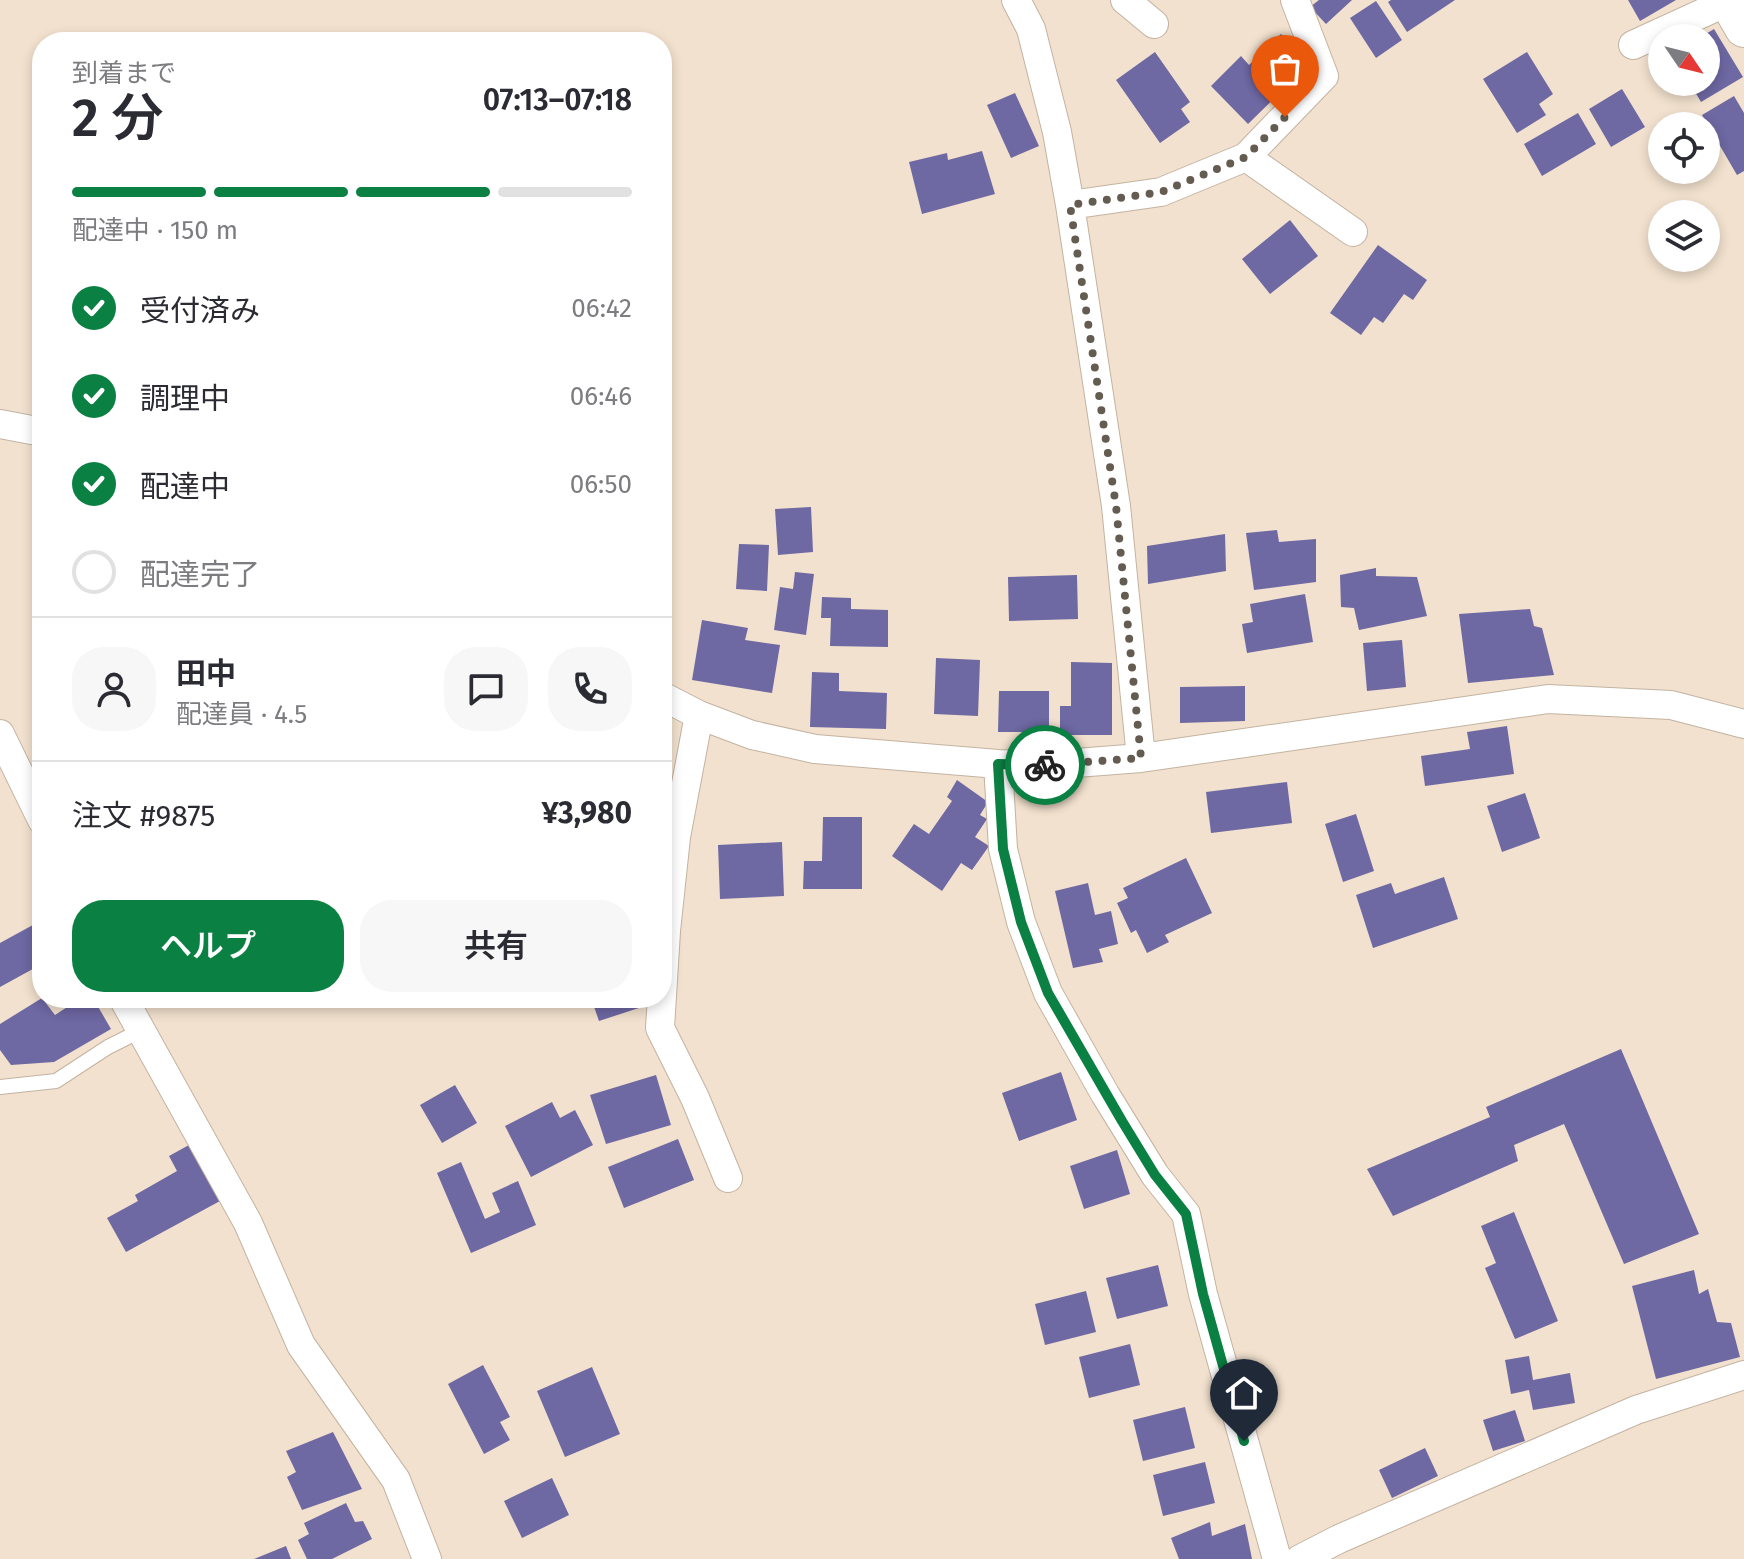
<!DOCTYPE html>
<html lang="ja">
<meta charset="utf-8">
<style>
body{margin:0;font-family:"Fira Sans","Noto Sans JP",sans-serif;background:#f7f7f7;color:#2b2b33;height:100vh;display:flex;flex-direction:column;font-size:30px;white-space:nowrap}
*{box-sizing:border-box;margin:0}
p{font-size:26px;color:#7c7c81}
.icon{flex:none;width:44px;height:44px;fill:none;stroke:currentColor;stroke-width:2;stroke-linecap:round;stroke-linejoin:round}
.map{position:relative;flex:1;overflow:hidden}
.sheet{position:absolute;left:32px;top:32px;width:640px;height:976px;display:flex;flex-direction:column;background:#fff;border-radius:32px;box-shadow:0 4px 12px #0003}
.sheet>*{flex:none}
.needle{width:52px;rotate:125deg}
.buttons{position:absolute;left:1648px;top:24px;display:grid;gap:16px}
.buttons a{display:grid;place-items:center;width:72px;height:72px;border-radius:50%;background:#fff;box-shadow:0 4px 12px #0003;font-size:40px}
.pin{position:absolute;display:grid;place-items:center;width:68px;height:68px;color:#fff;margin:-82px -34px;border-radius:50% 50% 50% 0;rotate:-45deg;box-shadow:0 0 8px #0007}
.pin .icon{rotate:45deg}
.courier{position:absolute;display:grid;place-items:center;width:80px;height:80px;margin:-40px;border:6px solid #0b8043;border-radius:50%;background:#fff;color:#222;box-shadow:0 2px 10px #0007}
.summary em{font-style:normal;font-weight:600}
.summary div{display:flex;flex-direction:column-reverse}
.summary{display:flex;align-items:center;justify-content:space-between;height:136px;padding:0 40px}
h1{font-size:52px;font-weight:600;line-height:60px}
.bar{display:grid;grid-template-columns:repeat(4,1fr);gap:12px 8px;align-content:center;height:96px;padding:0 40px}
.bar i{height:10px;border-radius:6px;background:#e1e1e2}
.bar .on{background:#0b8043}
.bar p{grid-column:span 4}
.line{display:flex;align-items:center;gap:20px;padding:0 40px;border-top:2px solid #e1e1e2}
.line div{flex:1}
.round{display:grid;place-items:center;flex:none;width:84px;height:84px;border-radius:32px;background:#f7f7f7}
ol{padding:0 40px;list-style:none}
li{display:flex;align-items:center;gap:24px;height:88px}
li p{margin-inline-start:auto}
li .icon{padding:8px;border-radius:50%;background:#0b8043;color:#fff;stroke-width:4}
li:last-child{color:#7c7c81}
li i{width:44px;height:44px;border:4px solid #e1e1e2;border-radius:50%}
.cta{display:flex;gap:16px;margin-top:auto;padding:16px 40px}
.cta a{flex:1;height:92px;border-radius:32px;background:#0b8043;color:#fff;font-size:32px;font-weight:600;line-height:92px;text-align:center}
.cta a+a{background:#f7f7f7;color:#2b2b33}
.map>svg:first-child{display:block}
.building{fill:#6e68a3}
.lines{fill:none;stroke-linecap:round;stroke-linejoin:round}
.lane-casing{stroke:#c3b3a1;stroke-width:16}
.street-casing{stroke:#c3b3a1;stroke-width:30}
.secondary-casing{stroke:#c3b3a1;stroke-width:40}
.lane{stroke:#fff;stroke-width:14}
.street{stroke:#fff;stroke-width:28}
.secondary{stroke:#fff;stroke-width:38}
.done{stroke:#655c51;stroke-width:8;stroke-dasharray:0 14.4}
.route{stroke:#0b8043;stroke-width:10}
</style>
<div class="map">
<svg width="1744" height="1559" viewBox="0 0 1744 1559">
<rect width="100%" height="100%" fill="#f2e1ce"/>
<path class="building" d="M1319 0H1352L1326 24 1310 7Z
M1391 0H1455L1407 32 1388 2Z
M1628 0H1676L1640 21Z
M1376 1 1402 40 1376 58 1350 18Z
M1714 29 1743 77 1701 102 1689 82H1706V38H1699Z
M1281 34 1310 63 1248 124 1211 86 1241 56 1249 65Z
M1155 52 1190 102 1181 109 1190 122 1160 143 1116 80Z
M1527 52 1553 94 1539 104 1546 115 1517 133 1483 79Z
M1622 89 1645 127 1611 147 1589 109Z
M1015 93 1039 146 1011 158 987 105Z
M1734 96 1744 113V171L1737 175 1702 115Z
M1578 113 1596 144 1542 176 1524 144Z
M982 151 995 194 922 214 909 162 947 153 948 160Z
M1290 220 1318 256 1270 294 1242 259Z
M1378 245 1427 280 1413 300 1404 294 1383 323 1374 317 1361 335 1330 313Z
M811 507 813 552 778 555 775 509Z
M1277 530 1279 542 1316 539V582L1254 590 1246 533Z
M1225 534 1226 571 1148 584 1147 546Z
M739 544 769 545 767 591 736 589Z
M1376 568V576L1417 577 1427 616 1359 630 1354 608 1341 607 1340 575Z
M795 572 814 574 806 635 774 630 780 587 793 589Z
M1077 575 1078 619 1009 621 1008 577Z
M1305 594 1313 642 1247 653 1242 624 1253 622 1250 604Z
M822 597 851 598V609L888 610V647L830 646 831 618H821Z
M1530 609 1534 626 1542 628 1554 675 1468 683 1459 614Z
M702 620 748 628 745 640 780 645 772 693 692 680Z
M1402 640 1406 687 1367 691 1363 643Z
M936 658 980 660 978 716 934 714Z
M1071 662 1112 663V735H1060V706H1071Z
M812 672 839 673V691L887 693 886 729 810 727Z
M1245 686V721L1180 723V687Z
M999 691H1049V732H998Z
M1507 726 1514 774 1425 786 1421 756 1470 749 1467 732Z
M957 780 988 802 980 815 987 819 975 837 989 846 972 870 961 863 942 891 892 856 914 824 929 834 952 801 947 797Z
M1287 782 1292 823 1211 833 1206 792Z
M1525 793 1540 838 1502 852 1487 806Z
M1356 814 1374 871 1343 882 1325 824Z
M823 817H862V889H803L804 861H822Z
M782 842 784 896 720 899 718 845Z
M1186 858 1212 913 1165 935 1169 942 1147 953 1136 930 1131 933 1117 903 1128 898 1123 888Z
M1444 877 1458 919 1373 948 1356 895 1391 883 1395 894Z
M1088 883 1095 915 1111 911 1118 944 1099 949 1103 962 1073 968 1055 891Z
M42 920V964L0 987V943Z
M42 998 55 1015 81 998H93L111 1029 54 1062 11 1065 0 1050V1024Z
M511 998H547V999L513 1007Z
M591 998H649L651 1004 599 1021Z
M1621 1049 1699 1234 1624 1264 1564 1124 1514 1145 1518 1161 1393 1216 1367 1169 1490 1117 1486 1107Z
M1061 1072 1077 1120 1019 1141 1002 1093Z
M656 1075 671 1125 606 1144 590 1095Z
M455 1085 477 1123 442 1143 420 1105Z
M552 1102 560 1118 575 1110 593 1145 531 1177 505 1126Z
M678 1139 694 1180 624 1208 608 1167Z
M189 1145 220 1201 126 1252 107 1218 138 1201 135 1195 177 1171 169 1156Z
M1117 1150 1130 1194 1084 1209 1070 1166Z
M461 1162 485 1219 500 1212 492 1193 518 1181 536 1225 471 1253 437 1173Z
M1514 1212 1558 1321 1515 1339 1485 1268 1496 1263 1481 1226Z
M1158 1265 1168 1306 1117 1319 1106 1278Z
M1694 1270 1699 1294 1708 1289 1717 1322 1731 1323 1740 1357 1656 1379 1632 1286Z
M1086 1291 1096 1332 1045 1345 1035 1304Z
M1130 1344 1140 1385 1089 1398 1079 1357Z
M1529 1356 1533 1380 1570 1373 1575 1403 1533 1410 1529 1390 1511 1394 1505 1360Z
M483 1365 510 1417 500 1422 510 1440 484 1454 448 1384Z
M592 1367 620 1434 565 1457 537 1391Z
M1185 1407 1195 1448 1143 1461 1133 1420Z
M1515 1410 1525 1441 1493 1451 1483 1420Z
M333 1432 362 1489 302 1510 287 1477 296 1472 286 1451Z
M1425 1448 1438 1476 1392 1498 1379 1470Z
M1205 1462 1215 1503 1163 1516 1153 1475Z
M552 1478 569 1515 522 1538 504 1501Z
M346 1503 355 1522 363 1521 372 1539 332 1559H307L298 1540 309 1534 304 1523Z
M1210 1522 1212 1536 1245 1524 1252 1559H1179L1171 1538Z
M286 1546 291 1559H254Z"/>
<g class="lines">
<defs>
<path id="lane" d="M0 1087 56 1081 108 1047 140 1031"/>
<path id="street" d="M1016 0 1031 29 1057 132 1070 205 1116 506 1141 758
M1125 0 1154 24
M1633 45 1729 1
M1246 157 1353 232
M1070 205 1161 192 1246 157 1324 76 1295 0
M0 424 42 432
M662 696 699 715 752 735 815 749 998 764 1050 765 1141 758 1548 699 1671 705 1744 724
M699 715 676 837 666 931 660 1028 695 1098 728 1178
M0 734 42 820
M998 764 1003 849 1021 922 1048 993 1105 1094 1155 1175 1186 1214 1203 1294 1277 1559
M123 998 248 1223 301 1345 396 1480 427 1559
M1300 1559 1339 1539 1636 1410 1744 1375"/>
<path id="secondary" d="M1728 0 1744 28"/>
</defs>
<use href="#lane" class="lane-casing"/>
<use href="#street" class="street-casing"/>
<use href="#secondary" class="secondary-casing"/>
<use href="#lane" class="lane"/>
<use href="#street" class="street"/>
<use href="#secondary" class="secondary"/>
</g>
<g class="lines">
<path class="done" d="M1045 765 1141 758 1116 506 1070 205 1161 192 1246 157 1285 117"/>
<path class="route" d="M1045 765 998 764 1003 849 1021 922 1048 993 1122 1121 1155 1175 1186 1214 1203 1294 1244 1441"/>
</g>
</svg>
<div class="buttons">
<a><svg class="needle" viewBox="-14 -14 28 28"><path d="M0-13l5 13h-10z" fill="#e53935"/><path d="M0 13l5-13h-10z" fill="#7c7c81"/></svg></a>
<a><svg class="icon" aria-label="locate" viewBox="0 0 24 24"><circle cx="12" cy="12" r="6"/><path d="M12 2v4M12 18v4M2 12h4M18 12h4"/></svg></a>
<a><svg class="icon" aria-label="layers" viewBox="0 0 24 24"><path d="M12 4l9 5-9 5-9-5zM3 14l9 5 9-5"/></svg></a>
</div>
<div class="pin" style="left:1285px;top:117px;background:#ea580c"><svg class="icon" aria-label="bag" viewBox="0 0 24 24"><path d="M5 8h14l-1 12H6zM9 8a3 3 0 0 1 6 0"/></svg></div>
<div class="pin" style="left:1244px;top:1441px;background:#1f2937"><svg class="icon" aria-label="home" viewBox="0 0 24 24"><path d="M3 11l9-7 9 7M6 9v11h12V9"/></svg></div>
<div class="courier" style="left:1045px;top:765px"><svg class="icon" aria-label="bike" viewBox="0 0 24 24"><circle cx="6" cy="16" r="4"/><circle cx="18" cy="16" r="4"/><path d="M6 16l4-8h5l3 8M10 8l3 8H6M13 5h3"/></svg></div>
<section class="sheet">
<div class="summary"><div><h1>2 分</h1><p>到着まで</p></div><em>07:13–07:18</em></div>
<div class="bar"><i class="on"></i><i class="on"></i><i class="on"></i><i></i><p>配達中 · 150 m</p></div>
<ol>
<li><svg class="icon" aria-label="check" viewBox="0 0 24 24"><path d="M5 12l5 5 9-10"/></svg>受付済み<p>06:42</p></li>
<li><svg class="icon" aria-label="check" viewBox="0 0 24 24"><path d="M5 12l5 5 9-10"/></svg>調理中<p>06:46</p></li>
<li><svg class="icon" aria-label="check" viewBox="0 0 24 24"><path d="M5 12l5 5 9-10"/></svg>配達中<p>06:50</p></li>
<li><i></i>配達完了</li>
</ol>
<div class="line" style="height:144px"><a class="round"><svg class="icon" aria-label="person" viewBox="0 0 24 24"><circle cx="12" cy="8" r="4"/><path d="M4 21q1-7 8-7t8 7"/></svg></a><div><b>田中</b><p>配達員 · 4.5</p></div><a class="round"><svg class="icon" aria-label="chat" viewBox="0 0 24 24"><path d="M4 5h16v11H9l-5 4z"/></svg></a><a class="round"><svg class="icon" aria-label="phone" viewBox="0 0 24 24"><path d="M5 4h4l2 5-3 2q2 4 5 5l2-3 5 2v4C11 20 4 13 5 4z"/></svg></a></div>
<div class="line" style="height:104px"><div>注文 #9875</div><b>¥3,980</b></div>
<div class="cta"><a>ヘルプ</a><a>共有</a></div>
</section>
</div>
